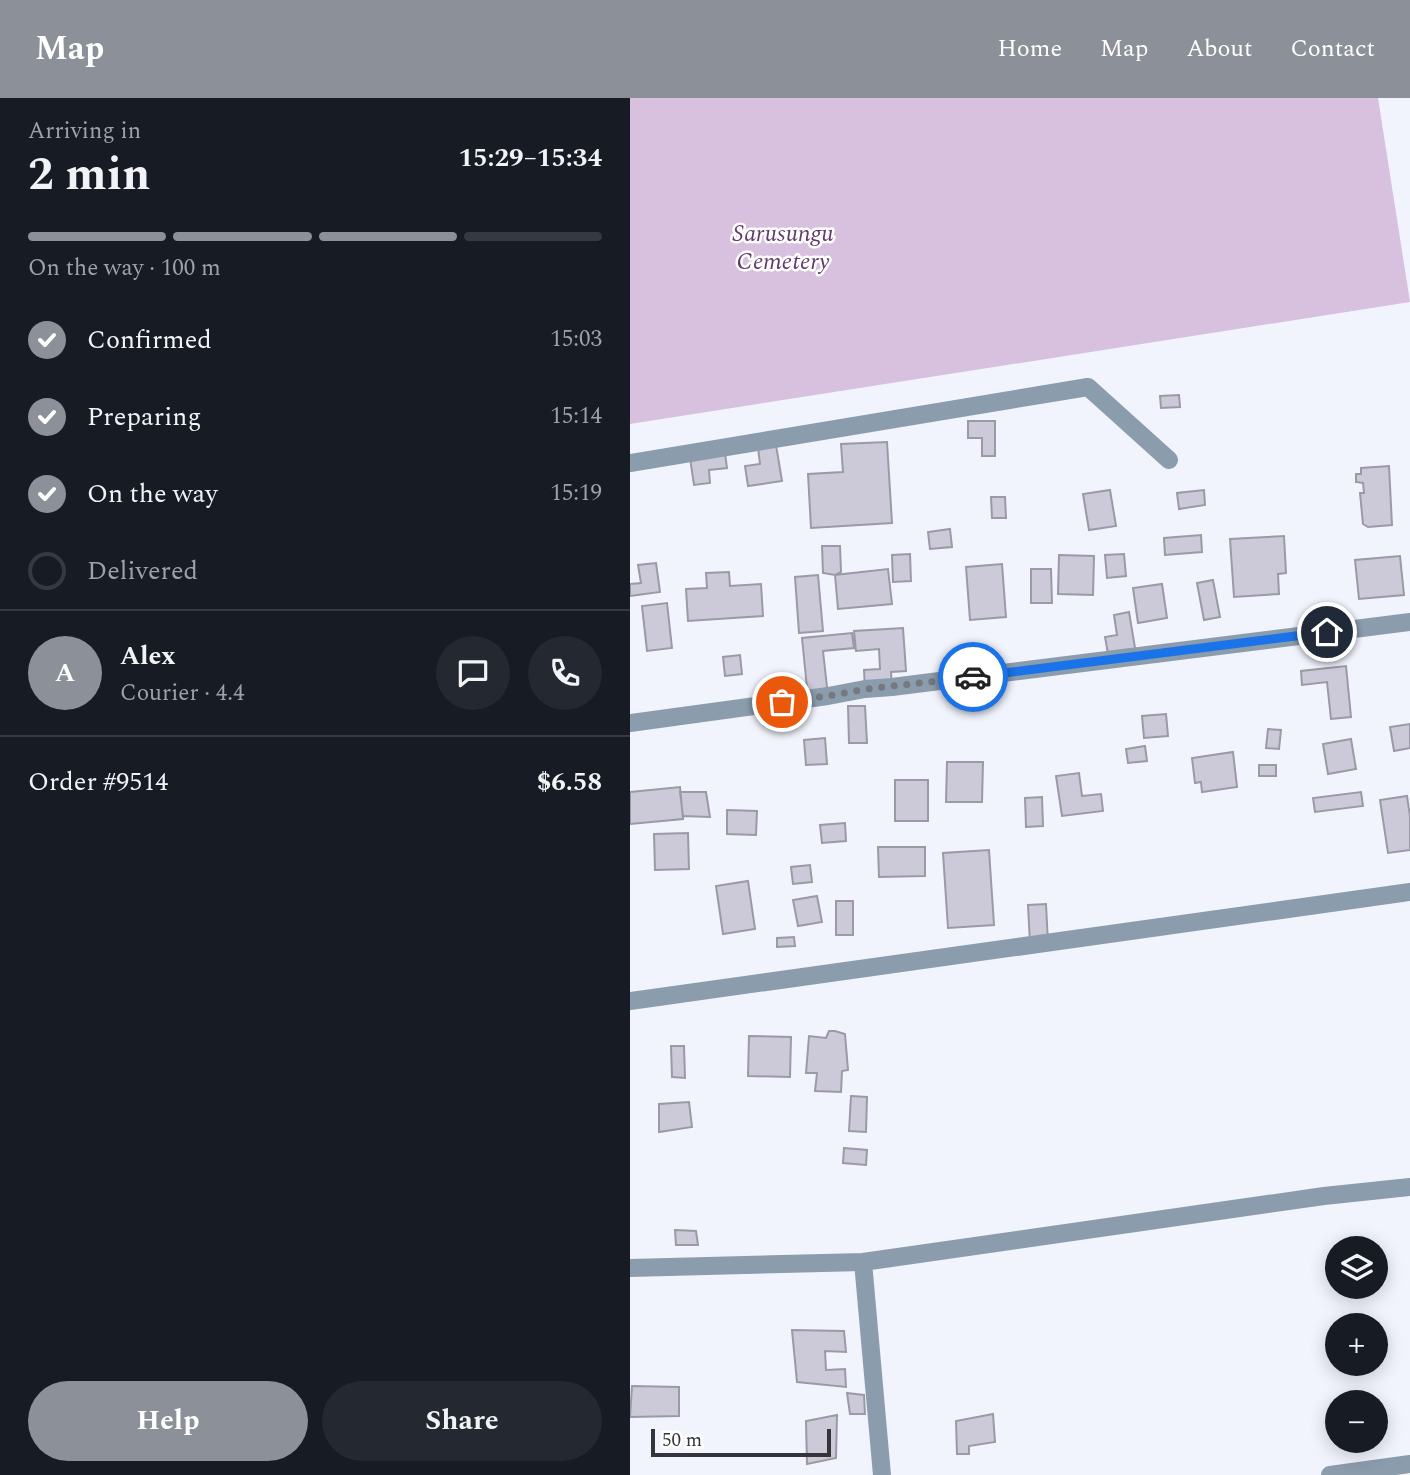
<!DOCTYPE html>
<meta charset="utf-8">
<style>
body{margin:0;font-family:Spectral,serif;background:#242831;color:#f1f3f6;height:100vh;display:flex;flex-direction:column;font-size:26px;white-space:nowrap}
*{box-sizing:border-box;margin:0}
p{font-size:23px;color:#9ea1a6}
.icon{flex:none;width:38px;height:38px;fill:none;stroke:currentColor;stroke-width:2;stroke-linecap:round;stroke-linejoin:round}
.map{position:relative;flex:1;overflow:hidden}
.panel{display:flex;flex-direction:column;background:#171b24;width:630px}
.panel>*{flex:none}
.controls{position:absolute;left:695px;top:1138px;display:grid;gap:14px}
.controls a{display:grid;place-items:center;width:63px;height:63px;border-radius:50%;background:#171b24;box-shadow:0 4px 18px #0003;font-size:35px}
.scale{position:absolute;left:21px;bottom:18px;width:180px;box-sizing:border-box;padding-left:7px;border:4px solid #33353b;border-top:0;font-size:19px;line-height:24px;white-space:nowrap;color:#33353b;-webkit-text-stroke:5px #fff;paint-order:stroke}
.pin{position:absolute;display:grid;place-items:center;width:60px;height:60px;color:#fff;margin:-30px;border:4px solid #fff;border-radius:50%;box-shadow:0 2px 7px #0007}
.courier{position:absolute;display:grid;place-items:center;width:70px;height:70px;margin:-35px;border:5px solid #1a73e8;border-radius:50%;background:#fff;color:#222;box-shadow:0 2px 9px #0007}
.headline em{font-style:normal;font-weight:700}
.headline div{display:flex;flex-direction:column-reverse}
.headline{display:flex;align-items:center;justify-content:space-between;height:119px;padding:0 28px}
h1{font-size:46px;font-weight:700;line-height:52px}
.bar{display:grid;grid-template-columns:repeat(4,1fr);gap:10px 7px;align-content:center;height:84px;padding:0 28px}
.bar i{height:9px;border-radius:5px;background:#363941}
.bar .selected{background:#8c9099}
.bar p{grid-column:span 4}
.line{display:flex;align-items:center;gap:18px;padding:0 28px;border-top:2px solid #363941}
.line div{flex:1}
.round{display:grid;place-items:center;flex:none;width:74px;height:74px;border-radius:37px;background:#242831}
ol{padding:0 28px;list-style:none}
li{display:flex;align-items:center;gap:21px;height:77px}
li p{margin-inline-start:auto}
li .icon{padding:7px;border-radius:50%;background:#8c9099;color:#fff;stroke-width:4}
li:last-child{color:#9ea1a6}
li i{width:38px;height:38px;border:4px solid #363941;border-radius:50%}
.primary-button{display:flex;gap:14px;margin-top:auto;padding:14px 28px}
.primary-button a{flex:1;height:80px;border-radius:42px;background:#8c9099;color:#fff;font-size:28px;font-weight:700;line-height:80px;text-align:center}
.primary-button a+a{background:#242831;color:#f1f3f6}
header{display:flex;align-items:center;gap:42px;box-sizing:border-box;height:98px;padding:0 35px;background:#8c9099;color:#fff}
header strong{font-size:33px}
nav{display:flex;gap:38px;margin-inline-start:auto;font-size:24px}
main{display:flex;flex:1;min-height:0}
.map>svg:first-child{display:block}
.green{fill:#d7c1df}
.building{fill:#cccad9;stroke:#9b99a7;stroke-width:2}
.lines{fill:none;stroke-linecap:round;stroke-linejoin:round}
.minor{stroke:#8b9cac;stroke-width:18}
.done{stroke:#76787f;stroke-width:7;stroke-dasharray:0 12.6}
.route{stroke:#1a73e8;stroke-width:9}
.labels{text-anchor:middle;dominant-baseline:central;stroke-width:5;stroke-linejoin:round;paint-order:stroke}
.park-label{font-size:24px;font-style:italic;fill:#623a70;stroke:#fff}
</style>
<header>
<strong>Map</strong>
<nav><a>Home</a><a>Map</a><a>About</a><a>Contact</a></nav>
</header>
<main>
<section class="panel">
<div class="headline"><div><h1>2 min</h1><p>Arriving in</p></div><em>15:29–15:34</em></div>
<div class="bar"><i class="selected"></i><i class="selected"></i><i class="selected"></i><i></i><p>On the way · 100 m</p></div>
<ol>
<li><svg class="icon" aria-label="check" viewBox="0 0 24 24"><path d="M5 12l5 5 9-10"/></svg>Confirmed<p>15:03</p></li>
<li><svg class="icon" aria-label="check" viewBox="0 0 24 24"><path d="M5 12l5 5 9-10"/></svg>Preparing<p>15:14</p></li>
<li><svg class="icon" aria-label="check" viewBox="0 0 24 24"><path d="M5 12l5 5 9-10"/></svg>On the way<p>15:19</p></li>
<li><i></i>Delivered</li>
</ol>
<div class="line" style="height:126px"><b class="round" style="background:#8c9099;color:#fff">A</b><div><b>Alex</b><p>Courier · 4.4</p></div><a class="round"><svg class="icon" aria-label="chat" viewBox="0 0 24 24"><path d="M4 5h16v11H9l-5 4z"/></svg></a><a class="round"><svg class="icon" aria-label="phone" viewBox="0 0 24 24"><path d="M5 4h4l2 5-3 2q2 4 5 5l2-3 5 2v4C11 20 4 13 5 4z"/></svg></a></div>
<div class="line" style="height:91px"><div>Order #9514</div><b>$6.58</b></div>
<div class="primary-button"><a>Help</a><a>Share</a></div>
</section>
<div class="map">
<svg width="780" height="1377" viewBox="0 0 780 1377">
<rect width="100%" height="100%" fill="#f1f4fd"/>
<path class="green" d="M0 0H748L780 204 0 326Z"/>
<path class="building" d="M549 297 550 309 531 310 530 298Z
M338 323H365V358H352V340H338Z
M257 344 262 425 181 430 178 376 213 374 211 346Z
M146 347 152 383 118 388 115 368 130 366 128 350Z
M95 355 97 370 79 372 80 385 64 387 60 360Z
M759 368 762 427 738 429 733 426 730 395H734L733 385 726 384V376H731V370Z
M480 392 486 428 459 432 453 396Z
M574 392 575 407 549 411 547 395Z
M361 399H375L376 420H362Z
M320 431 322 449 300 451 298 434Z
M571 437 572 454 535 457 534 440Z
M654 438 656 475 648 476 649 496 604 499 600 441Z
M192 448H210L211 474 205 477 193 475Z
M280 456 281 483 263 484 262 457Z
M494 456 496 478 477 480 475 457Z
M429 457 464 458 463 497 428 496Z
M770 458 774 497 729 501 725 462Z
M26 465 30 494 0 498V486L11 485 8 467Z
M372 466 376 519 340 522 336 469Z
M258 471 262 506 208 511 205 477Z
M401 471H421L422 505H401Z
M99 474 100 488 131 486 133 518 58 523 56 491 77 490 76 475Z
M188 477 193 533 169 535 165 479Z
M583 482 590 519 574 522 567 485Z
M532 486 537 520 508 525 503 490Z
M37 505 42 550 17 553 12 508Z
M499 514 506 556 479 561 475 539 487 537 484 517Z
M273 530 276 573 261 574 262 589 235 591 234 572 250 571 249 551 226 553 224 533Z
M222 535 224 550 193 553 198 598 178 600 172 540Z
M110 557 112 576 95 578 93 559Z
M716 568 721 619 701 621 697 584 672 587 671 573Z
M218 608H235L237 645H219Z
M536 616 538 638 514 640 512 618Z
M780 626V650L764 653 760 629Z
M638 631 651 632 649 651 636 650Z
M195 640 197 666 176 667 174 642Z
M721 641 726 671 698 676 693 646Z
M515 648 517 663 498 665 496 651Z
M603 654 607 689 572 694 571 684 565 685 562 660Z
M317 664H353L352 704H316Z
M629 667H646V678H629Z
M449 675 452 698 471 696 473 713 432 718 426 678Z
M265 682H298V723H265Z
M50 689 53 721 0 726V694Z
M50 694H76L80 719 53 718Z
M731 694 733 708 685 714 683 700Z
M777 698 780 718V752L758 755 750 702Z
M412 699 413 728 396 729 395 700Z
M97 712 127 713 126 737 97 736Z
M215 725 216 743 192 745 190 727Z
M58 735 59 771 25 772 24 736Z
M248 749H295V778L249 779Z
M359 752 364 827 318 830 313 755Z
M180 767 182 784 163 786 161 769Z
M118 783 125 831 93 836 86 788Z
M187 798 192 824 168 828 163 802Z
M206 803H223V837H206Z
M416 806 418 845H400L398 807Z
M164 839 165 848 147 849V840Z
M199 933H205L215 936 218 972 212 973 211 994 185 993 187 975H176L179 938 196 940Z
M119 938 161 939 160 979 118 978Z
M41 948H54L55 980 42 979Z
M221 998 237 999 236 1034 219 1033Z
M59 1004 62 1029 29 1034V1006Z
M214 1050 237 1052 236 1067 213 1065Z
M45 1132 66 1133 68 1147H46Z
M162 1232 214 1233 216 1254 195 1253 196 1272 215 1271 216 1289 167 1284Z
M2 1288 49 1289V1318L0 1319Z
M217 1295 234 1297 235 1316H220Z
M363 1316 365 1344 339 1348V1356H327L326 1323Z
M207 1317 206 1360 177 1366 176 1323Z"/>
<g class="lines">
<path class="minor" d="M0 365 458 289 539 362
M0 625 198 598 235 591 262 589 780 524
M0 903 780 794
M233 1164 252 1377
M0 1170 233 1164 694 1098 780 1089
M700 1377 780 1366"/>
</g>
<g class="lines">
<path class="done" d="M152 604 198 598 236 591 343 579"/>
<path class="route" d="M343 579 697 534"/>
</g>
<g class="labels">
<g class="park-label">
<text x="153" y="136">Sarusungu<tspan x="153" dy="28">Cemetery</tspan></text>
</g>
</g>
</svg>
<div class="controls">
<a><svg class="icon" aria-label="layers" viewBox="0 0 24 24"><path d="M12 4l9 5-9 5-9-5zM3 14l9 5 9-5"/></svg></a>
<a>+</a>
<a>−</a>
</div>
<div class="scale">50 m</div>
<div class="pin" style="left:152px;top:604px;background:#ea580c"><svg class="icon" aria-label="bag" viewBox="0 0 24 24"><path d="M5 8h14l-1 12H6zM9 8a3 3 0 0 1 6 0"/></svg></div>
<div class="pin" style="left:697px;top:534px;background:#1f2937"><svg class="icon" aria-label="home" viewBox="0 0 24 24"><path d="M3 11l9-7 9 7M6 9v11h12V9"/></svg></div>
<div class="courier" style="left:343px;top:579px"><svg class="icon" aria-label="car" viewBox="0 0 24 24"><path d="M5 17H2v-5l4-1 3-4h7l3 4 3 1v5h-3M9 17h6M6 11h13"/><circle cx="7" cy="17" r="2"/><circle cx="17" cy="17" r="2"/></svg></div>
</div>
</main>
